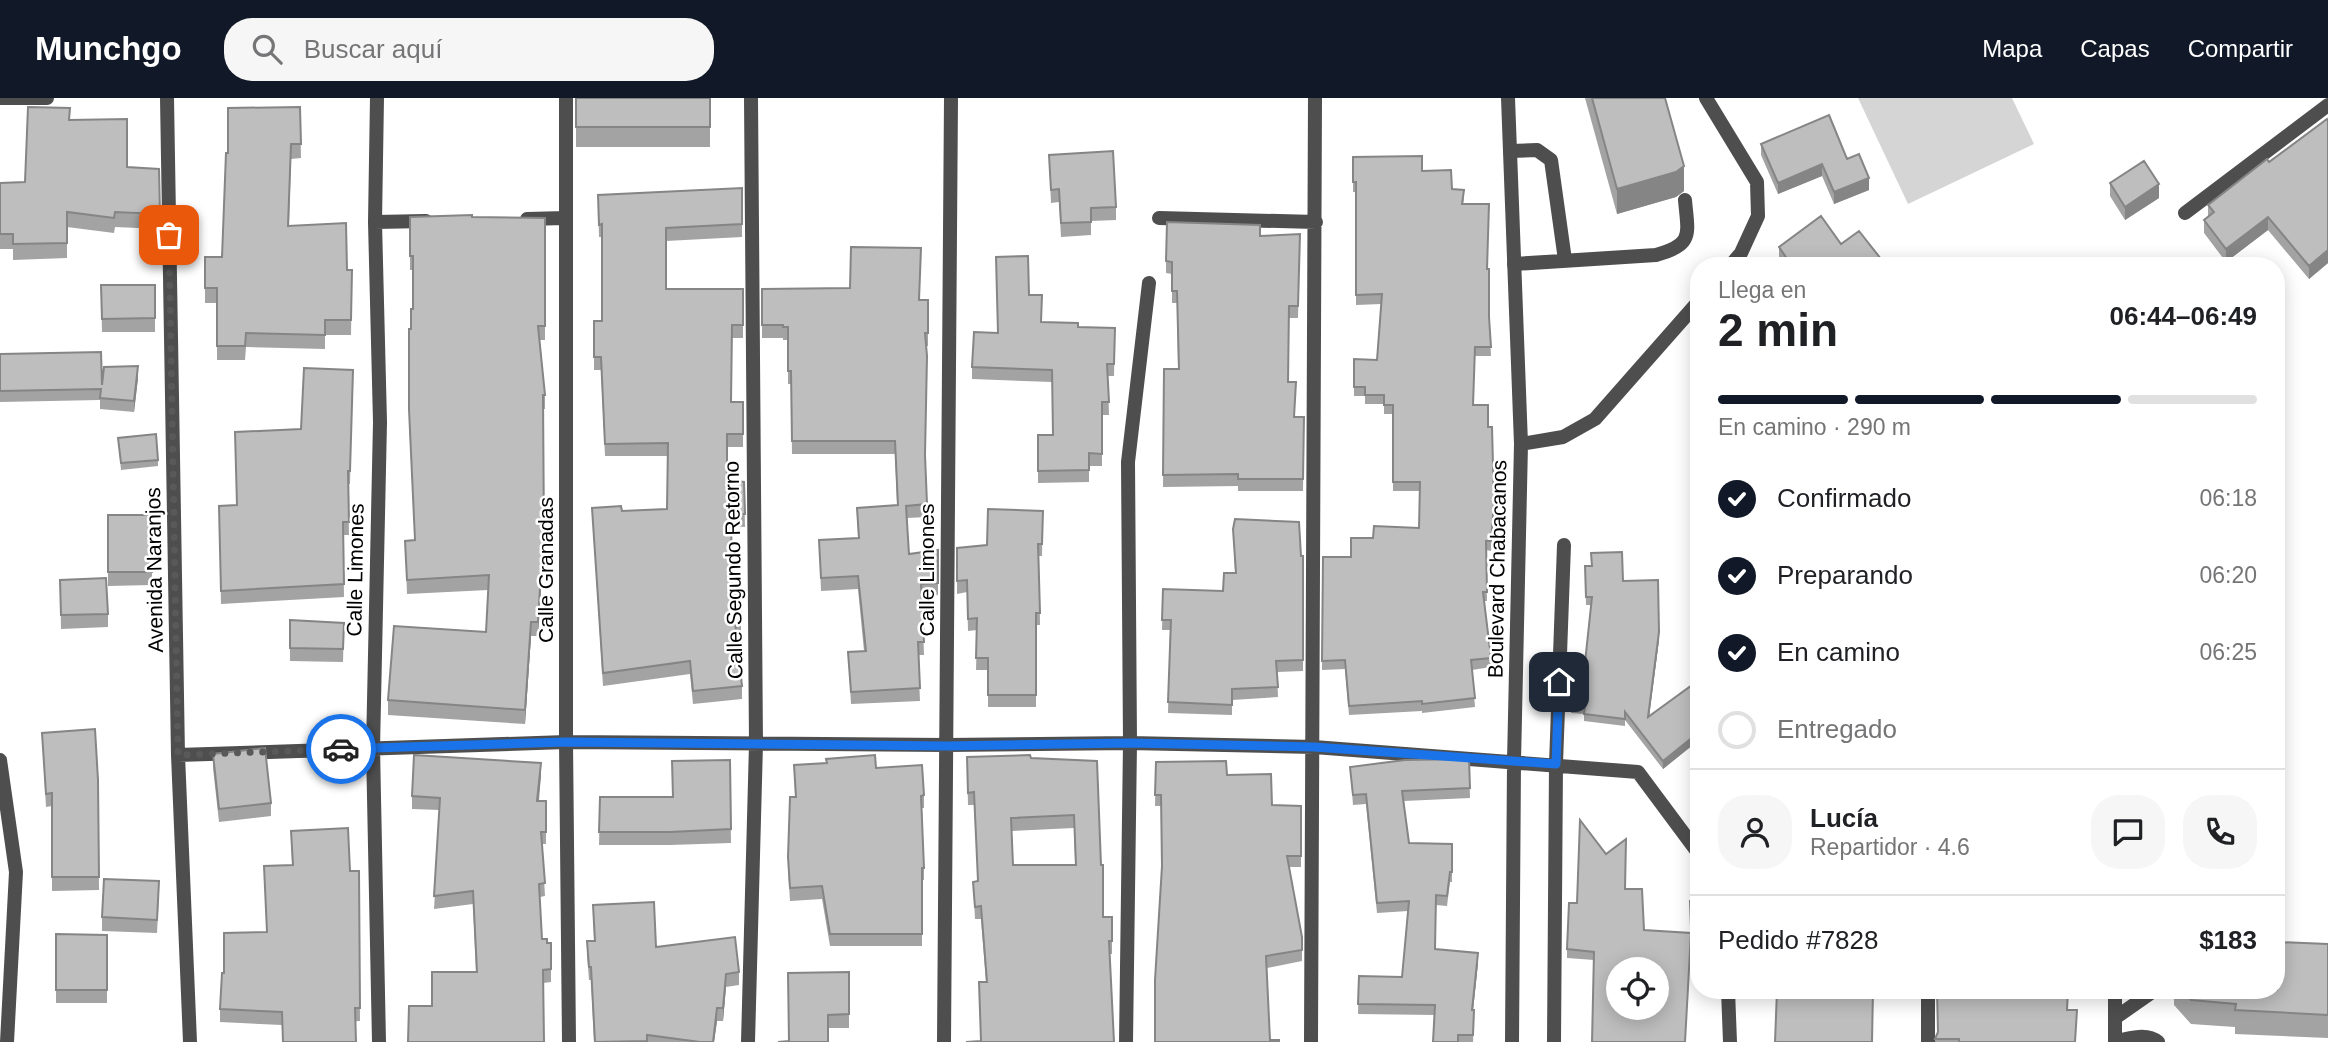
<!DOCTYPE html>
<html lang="es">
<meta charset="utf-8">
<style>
body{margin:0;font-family:Arial,sans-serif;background:#f6f6f6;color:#202124;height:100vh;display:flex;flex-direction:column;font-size:26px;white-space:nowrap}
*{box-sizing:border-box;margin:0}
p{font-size:23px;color:#757577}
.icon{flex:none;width:38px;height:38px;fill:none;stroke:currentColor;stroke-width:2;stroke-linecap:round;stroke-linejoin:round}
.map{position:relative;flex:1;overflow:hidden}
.details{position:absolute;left:1690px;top:159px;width:595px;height:742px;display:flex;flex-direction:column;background:#fff;border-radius:28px;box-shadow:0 4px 18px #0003}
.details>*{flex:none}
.buttons{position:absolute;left:1606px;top:859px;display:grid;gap:14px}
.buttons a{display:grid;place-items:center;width:63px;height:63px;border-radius:50%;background:#fff;box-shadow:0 4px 18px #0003;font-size:35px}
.pin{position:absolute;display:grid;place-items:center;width:60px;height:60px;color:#fff;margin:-30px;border-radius:14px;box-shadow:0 4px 10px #0006}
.courier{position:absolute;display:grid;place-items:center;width:70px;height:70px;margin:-35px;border:5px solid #1a73e8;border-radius:50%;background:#fff;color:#222;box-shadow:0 2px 9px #0007}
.headline em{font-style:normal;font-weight:600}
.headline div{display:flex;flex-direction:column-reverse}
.headline{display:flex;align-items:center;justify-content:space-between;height:119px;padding:0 28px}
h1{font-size:46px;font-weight:600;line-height:52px}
.bar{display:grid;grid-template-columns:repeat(4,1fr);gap:10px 7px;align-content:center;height:84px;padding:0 28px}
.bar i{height:9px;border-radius:5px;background:#e0e0e0}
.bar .on{background:#111827}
.bar p{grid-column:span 4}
.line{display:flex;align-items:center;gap:18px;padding:0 28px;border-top:2px solid #e0e0e0}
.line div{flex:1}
.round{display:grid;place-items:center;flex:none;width:74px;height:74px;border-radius:28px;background:#f6f6f6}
ol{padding:0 28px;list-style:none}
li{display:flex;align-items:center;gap:21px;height:77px}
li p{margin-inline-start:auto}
li .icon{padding:7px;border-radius:50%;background:#111827;color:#fff;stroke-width:4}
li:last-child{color:#757577}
li i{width:38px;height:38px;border:4px solid #e0e0e0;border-radius:50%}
header{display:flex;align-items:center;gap:42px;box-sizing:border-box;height:98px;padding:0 35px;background:#111827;color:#fff}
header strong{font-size:33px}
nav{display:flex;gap:38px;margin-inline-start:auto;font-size:24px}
.search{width:490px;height:63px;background:#f6f6f6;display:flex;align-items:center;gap:18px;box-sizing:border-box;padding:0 24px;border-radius:28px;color:#757577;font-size:26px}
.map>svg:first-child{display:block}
.garden{fill:#d5d5d5}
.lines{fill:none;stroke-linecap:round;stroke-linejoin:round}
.lane{stroke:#4e4e4e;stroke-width:14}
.street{stroke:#4e4e4e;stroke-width:14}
.wall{fill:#a3a3a3;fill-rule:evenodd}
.shaded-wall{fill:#858585}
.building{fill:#bebebe;stroke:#858585;stroke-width:2;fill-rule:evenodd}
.done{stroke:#595959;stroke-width:7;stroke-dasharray:0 12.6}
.route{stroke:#1a73e8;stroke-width:9}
.labels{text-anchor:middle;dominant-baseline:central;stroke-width:5;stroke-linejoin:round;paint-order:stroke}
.street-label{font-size:21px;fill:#000;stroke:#fff}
</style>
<header>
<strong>Munchgo</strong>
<div class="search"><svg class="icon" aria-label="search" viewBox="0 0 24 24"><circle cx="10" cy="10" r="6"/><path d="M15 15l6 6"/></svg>Buscar aquí</div>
<nav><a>Mapa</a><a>Capas</a><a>Compartir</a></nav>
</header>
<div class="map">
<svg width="2328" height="944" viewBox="0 0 2328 944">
<rect width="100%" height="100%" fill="#fff"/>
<path class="garden" d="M1858 0H2012L2034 46 1908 106Z"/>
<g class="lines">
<path class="lane" d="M1510 53 1537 52 1551 62 1565 162
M1514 166 1656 157C1694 146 1688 137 1685 102
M2115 920 2155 892
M2115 943C2129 941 2146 934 2158 944"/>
<path class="street" d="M0 0H47
M167 0 178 657 190 944
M377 0 375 124 380 324 373 650 379 944
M566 0V644L569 944
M1508 0 1521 346 1514 664 1512 944
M1706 0 1757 84 1758 118 1741 155 1730 168
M2185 115 2328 7
M1159 120 1316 124
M527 121 565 120
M375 124 426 123
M1521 346 1563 339 1595 321 1699 203
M178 657 566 644 946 647 1130 645 1314 649 1638 674 1699 756
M0 662 16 774 7 944
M1728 892 1730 944
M2115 892V944
M748 944 756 646 751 0
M944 944 951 0
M1126 944 1130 645 1128 364 1149 185
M1311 944 1315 0
M1554 944 1556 666 1564 447
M1928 944V897"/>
</g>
<path class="wall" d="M576 0H710V49H576Z
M1585 0H1665L1684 93 1676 99 1617 116Z
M300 9 301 60 291 61 289 128 347 172H352L351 237H325V251L246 249 245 262H217V205H205V159H222L228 55Z
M70 22 127 69 159 71 160 131 115 129 114 135 67 129V160L13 162V151H0V85L25 84Z
M2328 23V165L2309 181 2268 132 2226 164 2204 135V122L2208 119V107Z
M1761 46 1847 61 1869 92 1834 106 1822 78 1778 96 1761 57Z
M1049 57 1116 109V122L1091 123V137L1061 139 1059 104 1051 105Z
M1353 59 1422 73 1452 91 1464 101 1463 106 1487 171 1491 258H1475L1473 307 1488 329 1494 414 1491 453 1486 452 1487 503H1484L1491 560V569L1472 572 1475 609 1422 615V613L1349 617 1345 571 1322 572 1323 459H1351L1373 440 1419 430 1420 393H1393V316H1384V306H1365V298H1354V261L1377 262 1381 206 1356 207V94H1353Z
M2110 85 2159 100 2125 122 2110 98Z
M742 90V139L666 143V191H743V240H732L731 304H743V349H727V382L744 384 745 429 731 428 732 489 741 523V536H736L742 588V601L693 606 690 576 603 588 592 410 622 413 667 411 668 358H605L601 272H594V236L602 223V139H599L598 97Z
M410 119 545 120V242H540L545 297V311H543L544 454H543L538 538H531L525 626 388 617V602L486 534 488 492 407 496 405 443 415 442 409 325V231H411L413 211V172H410Z
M1300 136 1298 220H1289L1288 284 1295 319H1304L1303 393H1238V388L1163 389 1164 271H1178L1177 205H1172V176L1166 175V163L1260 138Z
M1841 146 1881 168H1783L1779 161V149Z
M101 187H155V234H102Z
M762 191 928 202V248H926L925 362 927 419 907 420 909 456 938 465V497L922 499 924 557H918L920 603 851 606 848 554 864 553 858 491 821 493 819 442 858 440 857 410 897 407 895 356H792L791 286H788V242H783V240H762Z
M1029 197 1042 224 1078 229 1115 230 1114 278H1108L1109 317H1102V368H1089V384L1038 385V337H1053L1052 284 972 281V269L998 235Z
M0 256 102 287 138 280 134 314 100 311V302L0 304Z
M353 272 350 386H348L349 437H343L344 499 221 506 219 408 237 407Z
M118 340 158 362V368L121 372Z
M1043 413 1042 458H1039L1040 527H1036V609H988V572H976L977 532 968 533 967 494 957 496V450L987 447Z
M108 417H152V487L108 488Z
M1233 431 1301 458H1303V573L1277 574 1278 599 1232 602V617L1168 615 1170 532H1162L1163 491 1223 493 1235 475Z
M1585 468 1623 483 1659 542 1649 618H1699L1696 620 1699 623V642L1663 671 1625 622V628L1584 623V616L1571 615V607L1583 583 1591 507H1586Z
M60 482 108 516V529L61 531Z
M290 522 344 525 343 564 290 563Z
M42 635 98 682 99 792 52 793V708L46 709Z
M213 656 271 705V718L219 724 213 670Z
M967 659 1097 663 1103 819H1112V856H1110L981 943 986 884 981 821H975L973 784 978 783 974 707H968ZM1074 730 1075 767H1013L1011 733Z
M1469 661 1470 700 1404 703 1409 745 1452 746V784H1450L1447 808 1436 807 1435 851 1478 865 1473 912 1474 922 1473 944H1433L1435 917 1358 916 1359 878 1402 879 1408 813 1377 815 1366 706 1353 707 1350 669Z
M730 662 731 745 670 747H599L600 699H673Z
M1156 664 1227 677 1272 707 1301 708V769H1289L1302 839V863L1267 870 1270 942 1155 944 1162 771 1161 708H1155Z
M794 667 876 670 924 697V710H922L924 770V782H922V848H830L822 801 790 803 788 771 790 699H795Z
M541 677 539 703H546V746H542L545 798 540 799 542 841 547 845H551V884L543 885 432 908 476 874 473 806 434 811 440 712 412 711V698Z
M291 733 350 773H359L360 923 282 927 220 924V911L224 875 266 834 292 767Z
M1625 791 1644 832 1691 843 1685 944 1594 862 1567 860V851L1577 805Z
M159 796 157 835 102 833V819Z
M1690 803H1699V838H1691Z
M593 807 656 849 739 874V887L726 889 723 923H717L714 944H594L591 882H589L587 856V843H594Z
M56 836 107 837V905H56Z
M2328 846V940L2235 936V929L2191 926 2174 907V892H2277Z
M849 874V930H828L789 943Z
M1753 892H1873L1753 896Z
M2068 912 2076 944H1935V941L1937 935Z"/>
<path class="shaded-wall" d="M1822 66V78L1778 96V85Z
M1684 68V93L1676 99 1617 116V91Z
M1869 80V92L1834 106V94Z
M2159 86V100L2125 122V109Z
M2268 119V132L2226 164V151Z
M2328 152V165L2309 181V168Z
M1881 161V168H1871Z
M138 268V280L134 314V303Z
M543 440V454L538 538V524Z
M531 524V538L525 626V612Z
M1659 534V542L1648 627V619Z
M1699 610V618L1692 623V615Z
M1699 634V642L1663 671V663Z
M541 665V677L537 715V703Z
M1478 855V865L1472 922V912Z
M726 876V889L723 923V910Z
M717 910V923L714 944H713Z"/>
<path class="building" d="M576 0H710V29H576Z
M1592 0H1665L1684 68 1676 74 1617 91Z
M28 9 70 10 69 22 127 21V69L159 71 160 116 115 114 114 120 67 114V145L13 146V136H0V85L25 84Z
M300 9 301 46H291L288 128 346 125 347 172H352L351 222H325V237L246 235 245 248H217V190H205V159H222L226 55H228V10Z
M1829 17 1847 61 1859 56 1869 80 1834 94 1822 66 1778 85 1761 46Z
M2327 21 2328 23V152L2309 168 2268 119 2226 151 2204 122 2214 114 2208 107 2267 61 2269 64Z
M1113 53 1116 109 1091 110V124L1061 125 1059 91 1051 92 1049 57Z
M1422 58V73L1451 72 1452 91 1464 92 1462 106H1489L1487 171H1489V219L1491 249H1475L1473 307H1488V329H1492L1494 405 1491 443H1486L1487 494H1483L1491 560 1471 562 1475 600 1422 606V603L1349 608 1345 562 1322 563 1323 459H1351V440H1373L1374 428 1419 430 1420 384H1393V307H1384V297H1365V289H1354V261L1377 262 1382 196 1356 197V84H1353V59Z
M2144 63 2159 86 2125 109 2110 85Z
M742 90V126L666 130V191H743V227H732L731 304H743V336H727V382L744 384 745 416H731L732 489H739L741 523H735L742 588 693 593 690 563 603 575 592 410 621 408 622 413 667 411 668 345 605 346 601 259H594V223H602V126L599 127 598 97Z
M472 117V119L545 120V228H538L545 297H543L544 440H543L538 524H531L525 612 388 602 394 528 486 534 489 477 407 482 405 443 415 442 409 311V231H411V211H413V158H410V119Z
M1821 118 1841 146 1859 133 1881 161 1871 168H1792L1779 149Z
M1167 124 1260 127V138L1300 136 1298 208H1289L1288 284H1296L1294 319H1304L1303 381H1238V376L1163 377 1164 271H1179L1177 193H1172V164L1166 163Z
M851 149 921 150 919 202H928V235H925L927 258 925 357 927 406 906 408 909 456 938 452V485L921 486 924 544H918L920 590 851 594 848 554 866 553 858 478 821 480 819 442 859 440 857 410 898 407 895 343H792L791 273H788V229H783V227H762V191L850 190Z
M1028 158 1029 197H1042L1041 224 1078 225V229L1115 230 1114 266H1107L1109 304H1102V356L1089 355V372L1038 373V337H1053L1052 272 972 269 974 234 998 235 996 159Z
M101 187H155V220L102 221Z
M101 254 102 287 104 269 138 268 134 303 100 300 101 291 0 293V256Z
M304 270 353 272 350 373H348L349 424H343L344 486 221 493 219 408 237 407 235 334 301 331Z
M156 336 158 362 121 365 118 340Z
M988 411 1043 413 1042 446H1038L1040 515H1036V597H988V560H976L977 520 968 521 967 482 957 483V450L987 447Z
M108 417H152V474H108Z
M1235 421 1299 424 1301 458H1303V562L1276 563 1278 589 1232 591V607L1168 604 1171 522H1162L1163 491 1223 493 1224 475H1236L1233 431Z
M1622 454 1623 483 1658 482 1659 534 1648 619 1699 582V610L1692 615 1699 623V634L1663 663 1625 614V621L1584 616 1585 608 1571 607 1574 582 1583 583 1592 499H1586L1585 468H1592L1591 455Z
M106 480 108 516 61 517 60 482Z
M290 522 344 525 343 551 290 550Z
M95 631 98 682 99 779H52V695L46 696 42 635Z
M265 650 271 705 219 711 213 656Z
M414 657 541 665 537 703H546V734H541L545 785 539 786 542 841H547V845H551V871L543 872 544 944H408L409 908H432V874H477L473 793 434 798 440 700 412 698Z
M875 657 876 670 922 667 924 697 921 698 924 770H922V836H830L822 788 790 790 788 759 790 699H796L794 667 827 665 826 661Z
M1030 657 1031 660 1097 663 1101 767H1103V819H1112V843H1109L1114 944H966L981 943 979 884H987L981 808 975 809 973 784 978 783 974 694 968 695 967 659ZM1074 717 1076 767H1013L1011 720Z
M1469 661 1470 690 1402 693 1409 745 1452 746V774H1450L1447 798 1436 797 1435 851 1478 855 1472 912H1474L1473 937H1458V944H1433L1435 907 1358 906 1359 878 1402 879 1409 803 1377 805 1366 696 1353 697 1350 669 1405 662Z
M730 662 731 731 670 734H599L600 699H673L672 663Z
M1226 663 1227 677 1271 676 1272 707 1301 708V758H1287L1302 839V852L1266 858 1270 942H1279V944H1155V882L1162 768 1161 697H1155L1156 664Z
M1580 722 1606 756 1626 741 1625 791H1642L1644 832 1691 835 1685 944H1592L1594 854 1567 851 1569 805H1577ZM1619 872H1657V910H1619Z
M348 730 350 773H359L360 910H355L356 944H283L282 914 220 911 222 875H224V835L267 834 264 768 293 767 291 733Z
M104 781 159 783 157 822 102 819Z
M1690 803H1699V829H1691Z
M654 804 656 849 735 839 739 874 726 876 723 910H717L713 944H700L647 937V943L595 944 591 869H589L587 843H595L593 807Z
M56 836 107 837V892H56Z
M2277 844 2328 846V917L2235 912 2236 906 2191 902 2182 892H2277Z
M849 874V916L828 917V944H778L789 943 788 875Z
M1777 892H1873L1872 944H1775Z
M1937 892H2068L2067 912H2077L2075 944H1959V941H1935L1938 934Z"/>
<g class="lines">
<path class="done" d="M169 137 178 657 341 651"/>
<path class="route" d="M341 651 566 644 946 648 1130 645 1314 649 1556 666 1559 584"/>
</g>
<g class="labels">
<g class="street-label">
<text transform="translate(1497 471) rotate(-89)">Boulevard Chabacanos</text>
<text transform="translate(154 472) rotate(-91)">Avenida Naranjos</text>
<text transform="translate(355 472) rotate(-89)">Calle Limones</text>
<text transform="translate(545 472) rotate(-90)">Calle Granadas</text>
<text transform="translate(733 472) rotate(-91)">Calle Segundo Retorno</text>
<text transform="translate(926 472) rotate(-90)">Calle Limones</text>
</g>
</g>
</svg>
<div class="buttons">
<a><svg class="icon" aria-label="locate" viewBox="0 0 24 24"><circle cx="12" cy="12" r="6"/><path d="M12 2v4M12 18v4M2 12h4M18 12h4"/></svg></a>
</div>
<div class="pin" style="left:169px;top:137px;background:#ea580c"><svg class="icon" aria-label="bag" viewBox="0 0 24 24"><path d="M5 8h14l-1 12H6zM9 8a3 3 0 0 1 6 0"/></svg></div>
<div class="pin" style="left:1559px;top:584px;background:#1f2937"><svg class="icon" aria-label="home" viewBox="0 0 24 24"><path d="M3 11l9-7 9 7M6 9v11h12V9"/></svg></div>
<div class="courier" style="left:341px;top:651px"><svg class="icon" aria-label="car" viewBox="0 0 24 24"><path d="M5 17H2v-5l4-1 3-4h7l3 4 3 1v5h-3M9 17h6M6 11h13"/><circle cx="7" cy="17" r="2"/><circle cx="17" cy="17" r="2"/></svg></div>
<section class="details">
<div class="headline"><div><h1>2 min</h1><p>Llega en</p></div><em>06:44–06:49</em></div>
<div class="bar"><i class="on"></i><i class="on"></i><i class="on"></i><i></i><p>En camino · 290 m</p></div>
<ol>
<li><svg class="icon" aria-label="check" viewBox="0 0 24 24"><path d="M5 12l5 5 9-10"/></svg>Confirmado<p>06:18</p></li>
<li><svg class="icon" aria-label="check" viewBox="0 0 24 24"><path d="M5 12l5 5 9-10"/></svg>Preparando<p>06:20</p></li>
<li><svg class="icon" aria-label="check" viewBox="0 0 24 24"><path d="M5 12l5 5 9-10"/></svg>En camino<p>06:25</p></li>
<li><i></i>Entregado</li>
</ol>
<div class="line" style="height:126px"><a class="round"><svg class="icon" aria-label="person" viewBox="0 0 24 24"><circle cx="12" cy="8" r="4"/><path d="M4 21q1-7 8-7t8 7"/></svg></a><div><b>Lucía</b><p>Repartidor · 4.6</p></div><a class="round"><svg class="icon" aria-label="chat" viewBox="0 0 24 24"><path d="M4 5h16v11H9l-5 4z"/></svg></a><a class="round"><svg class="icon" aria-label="phone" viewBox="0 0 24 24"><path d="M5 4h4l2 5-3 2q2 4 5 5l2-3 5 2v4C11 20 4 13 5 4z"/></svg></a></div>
<div class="line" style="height:91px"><div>Pedido #7828</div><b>$183</b></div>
</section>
</div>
